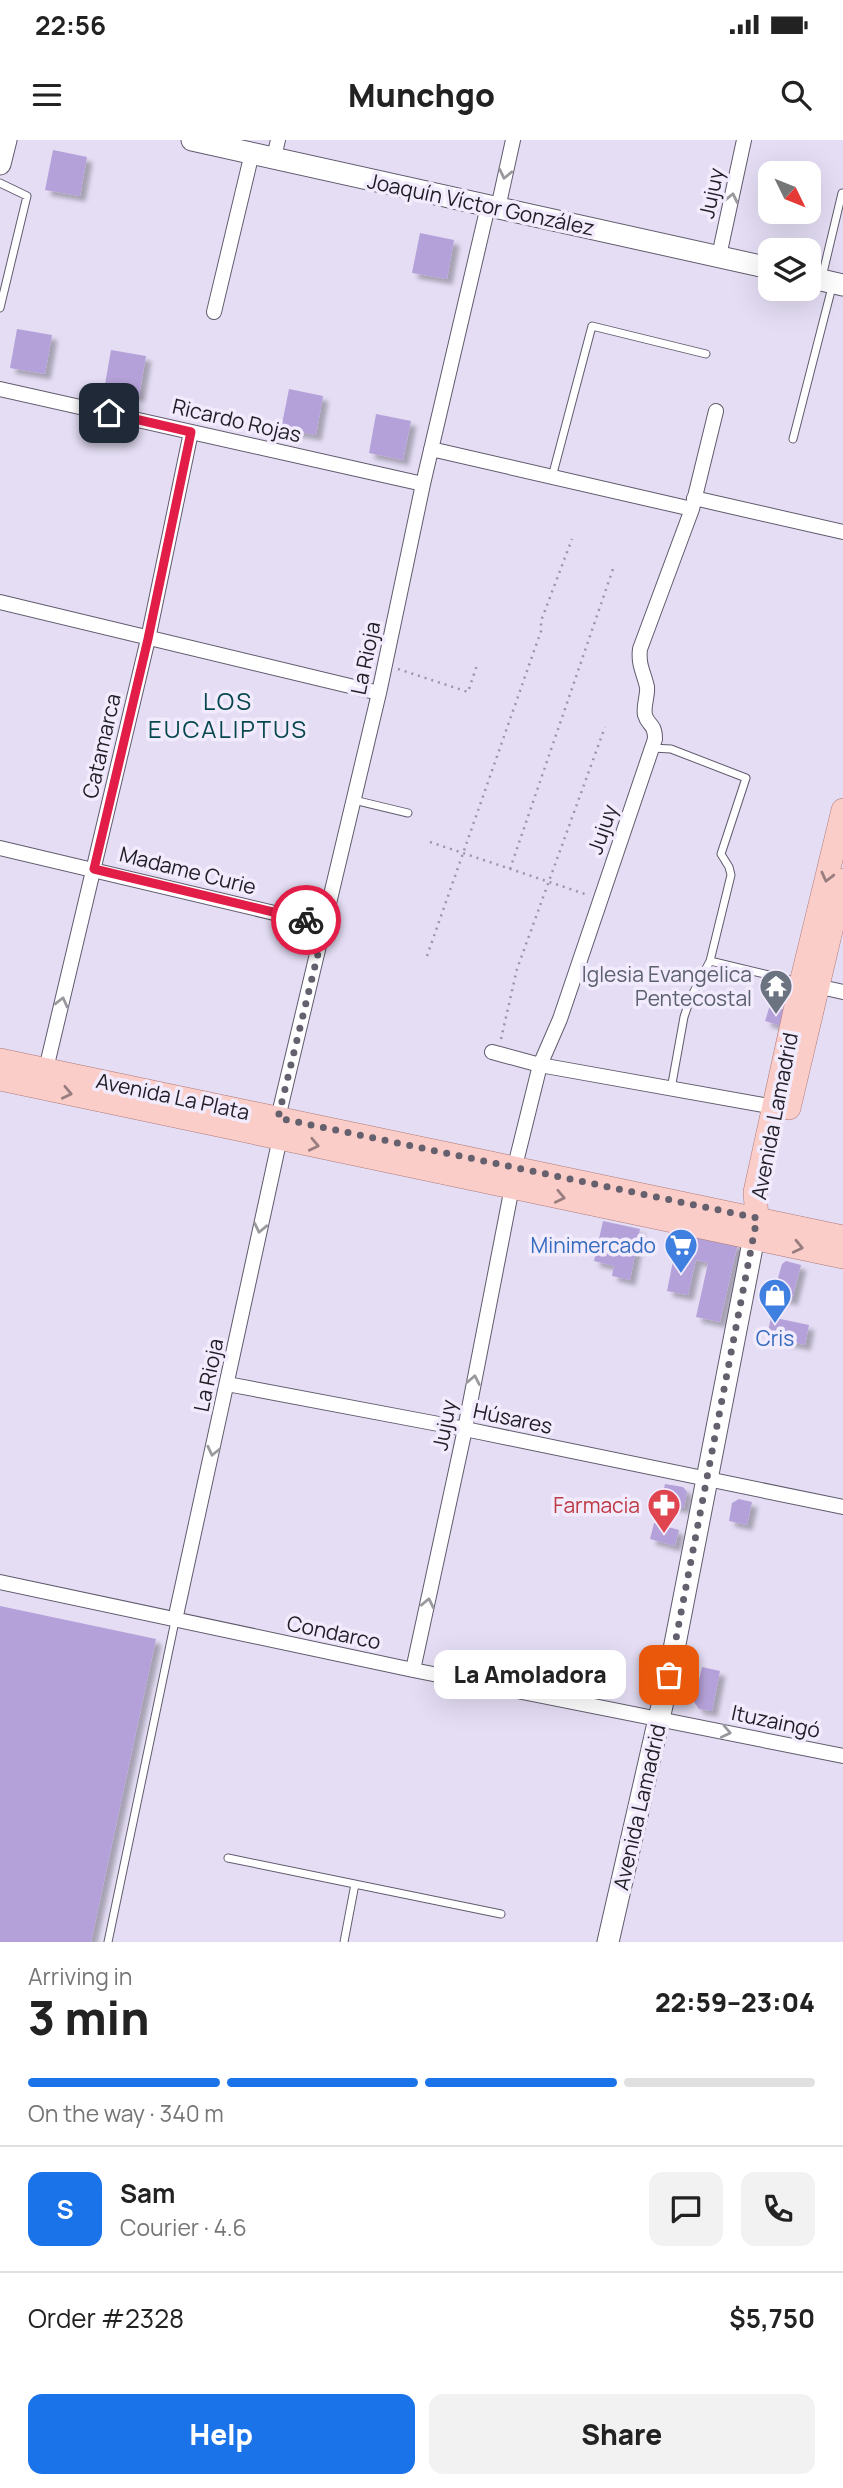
<!DOCTYPE html>
<meta charset="utf-8">
<style>
body{margin:0;font-family:Manrope,sans-serif;background:#f2f2f2;color:#222;height:100vh;display:flex;flex-direction:column;font-size:26px;white-space:nowrap}
*{box-sizing:border-box;margin:0}
p{font-size:23px;color:#767676}
.icon{flex:none;width:38px;height:38px;fill:none;stroke:currentColor;stroke-width:2;stroke-linecap:round;stroke-linejoin:round}
.map{position:relative;height:1802px;overflow:hidden}
.side{display:flex;flex-direction:column;background:#fff;flex:1}
.side>*{flex:none}
.needle{width:46px;rotate:133deg}
.controls{position:absolute;left:758px;top:21px;display:grid;gap:14px}
.controls a{display:grid;place-items:center;width:63px;height:63px;border-radius:14px;background:#fff;box-shadow:0 7px 28px #0002;font-size:35px}
.pin{position:absolute;display:grid;place-items:center;width:60px;height:60px;color:#fff;margin:-30px;border-radius:14px;box-shadow:0 4px 10px #0006}
.courier{position:absolute;display:grid;place-items:center;width:70px;height:70px;margin:-35px;border:5px solid #e11d48;border-radius:50%;background:#fff;color:#222;box-shadow:0 2px 9px #0007}
.bubble{position:absolute;height:49px;border-radius:14px;background:#fff;box-shadow:0 7px 28px #0002;font-size:23px;font-weight:800;line-height:49px;text-align:center}
.summary em{font-style:normal;font-weight:800}
.summary div{display:flex;flex-direction:column-reverse}
.summary{display:flex;align-items:center;justify-content:space-between;height:119px;padding:0 28px}
h1{font-size:46px;font-weight:800;line-height:52px}
.bar{display:grid;grid-template-columns:repeat(4,1fr);gap:10px 7px;align-content:center;height:84px;padding:0 28px}
.bar i{height:9px;border-radius:5px;background:#e0e0e0}
.bar .on{background:#1a73e8}
.bar p{grid-column:span 4}
.line{display:flex;align-items:center;gap:18px;padding:0 28px;border-top:2px solid #e0e0e0}
.line div{flex:1}
.round{display:grid;place-items:center;flex:none;width:74px;height:74px;border-radius:14px;background:#f2f2f2}
.primary-button{display:flex;gap:14px;margin-top:auto;padding:14px 28px}
.primary-button a{flex:1;height:80px;border-radius:14px;background:#1a73e8;color:#fff;font-size:28px;font-weight:800;line-height:80px;text-align:center}
.primary-button a+a{background:#f2f2f2;color:#222}
.status{display:flex;justify-content:space-between;align-items:center;height:49px;padding:0 35px;background:#fff;direction:ltr}
.status svg{height:19px;fill:currentColor}
header{display:flex;justify-content:space-between;align-items:center;height:91px;padding:0 28px;background:#fff;font-size:32px;font-weight:800}
.map>svg:first-child{display:block}
.building{fill:#b5a1d9;filter:url(#shadow)}
.lines{fill:none;stroke-linecap:round;stroke-linejoin:round}
.lane-casing{stroke:#615b6e;stroke-width:9}
.street-casing{stroke:#615b6e;stroke-width:16}
.secondary-casing{stroke:#615b6e;stroke-width:23}
.primary-casing{stroke:#ad7977;stroke-width:24}
.path{stroke:#9b96a7;stroke-width:2.5;stroke-dasharray:2 5;stroke-linecap:butt}
.lane{stroke:#fff;stroke-width:7}
.street{stroke:#fff;stroke-width:14}
.secondary{stroke:#fff;stroke-width:21}
.primary{stroke:#fbcdc8;stroke-width:23}
.oneway{stroke:#9b999d}
.oneway2{stroke:#987e7f}
.done{stroke:#65606d;stroke-width:7;stroke-dasharray:0 12.6}
.route{stroke:#e11d48;stroke-width:9}
.labels{text-anchor:middle;dominant-baseline:central;stroke-width:7;stroke-linejoin:round;paint-order:stroke}
.street-label{font-size:21px;fill:#201d25;stroke:#f1ebfd}
.worship-label{font-size:21px;fill:#5b616d;stroke:#f1ebfd;text-anchor:end}
.shop-label{font-size:21px;fill:#366cbe;stroke:#f1ebfd;text-anchor:end}
.health-label{font-size:21px;fill:#be3a42;stroke:#f1ebfd;text-anchor:end}
.quarter-label{font-size:24px;letter-spacing:2px;fill:#06474e;stroke:#f1ebfd}
</style>
<div class="status"><b>22:56</b><svg viewBox="0 0 49 12"><path d="M0 12V9h3v3zM5 12V6h3v6zM10 12V3h3v9zM15 12V0h3v12zM26 1h20v11H26zM47 4h2v5h-2z"/></svg></div>
<header><svg class="icon" aria-label="menu" viewBox="0 0 24 24"><path d="M4 6h16M4 12h16M4 18h16"/></svg>Munchgo<svg class="icon" aria-label="search" viewBox="0 0 24 24"><circle cx="10" cy="10" r="6"/><path d="M15 15l6 6"/></svg></header>
<div class="map">
<svg width="843" height="1802" viewBox="0 0 843 1802">
<defs>
<filter id="shadow"><feDropShadow dx="5.5" dy="5.5" stdDeviation="2" flood-color="#0004"/></filter>
</defs>
<rect width="100%" height="100%" fill="#e4ddf4"/>
<path class="building" d="M53 10 87 17 80 56 45 50Z
M420 93 454 100 447 139 412 133Z
M17 189 52 195 45 234 10 228Z
M111 210 146 216 139 256 104 250Z
M289 249 323 256 316 295 281 289Z
M376 274 411 281 403 320 369 313Z
M770 865 786 870 782 886 765 881Z
M603 1081 640 1089 630 1140 612 1136 614 1126 594 1121Z
M679 1091 738 1103 720 1182 696 1177 708 1123 696 1120 688 1155 667 1151Z
M786 1121 801 1125 792 1160 773 1155 782 1124Z
M771 1177 809 1185 805 1205 767 1197Z
M665 1344 683 1347 687 1352 684 1368 661 1363Z
M739 1359 752 1362 747 1385 729 1381 732 1363Z
M654 1383 679 1390 675 1406 650 1399Z
M0 1466 156 1499 91 1802H0Z
M702 1527 720 1531 712 1571 699 1569 694 1562Z"/>
<g class="lines">
<defs>
<path id="lane" d="M0 43 27 56 0 168
M822 137 842 53
M793 299 832 147
M552 337 592 186 706 214
M652 608 671 609 746 638 721 714 729 727 731 735 710 821 690 859 684 877 671 949
M354 660 408 673
M710 821 798 842
M228 1718 501 1774
M108 1802 175 1481
M344 1802 355 1744"/>
<path id="street" d="M274 17 278 0
M498 68 513 0
M719 116 744 0
M214 172 252 13
M0 249 423 344
M431 309 692 369
M694 358 843 392
M0 462 379 553
M0 708 325 785
M812 845 843 852
M492 912 540 925 774 967
M46 929 148 499 191 292
M278 978 379 553 423 344 488 66
M515 1026 540 925 560 879 655 599C655 583 648 586 645 575 643 566 648 556 647 547 644 533 638 525 640 509L692 369 716 271
M227 1244 465 1289 843 1367
M0 1442 413 1530 843 1616
M175 1480 280 998
M413 1530 465 1289 512 1047"/>
<path id="secondary" d="M192 0 770 128
M0 24 6 0
M808 137 843 145
M608 1802 669 1535 754 1097"/>
<path id="primary" d="M0 920 843 1097
M0 939 843 1117
M789 968 843 740
M755 1091 757 1078 755 1052 801 843 843 670"/>
</defs>
<use href="#lane" class="lane-casing"/>
<use href="#street" class="street-casing"/>
<use href="#secondary" class="secondary-casing"/>
<use href="#primary" class="primary-casing"/>
<path class="path" d="M398 529 468 552 477 525
M430 702 588 755
M510 729 613 429
M427 816 541 491V481L572 399
M501 899 517 829 605 587"/>
<use href="#lane" class="lane"/>
<use href="#street" class="street"/>
<use href="#secondary" class="secondary"/>
<use href="#primary" class="primary"/>
</g>
<defs><path id="oneway-chevron" d="M-2-3.5L2.5 0L-2 3.5" fill="none" stroke-width="1.6" stroke-linecap="round" stroke-linejoin="round" transform="scale(1.75)"/></defs>
<g class="oneway">
<use href="#oneway-chevron" transform="translate(505 34) rotate(102)"/>
<use href="#oneway-chevron" transform="translate(732 58) rotate(-78)"/>
<use href="#oneway-chevron" transform="translate(62 862) rotate(-76)"/>
<use href="#oneway-chevron" transform="translate(260 1088) rotate(102)"/>
<use href="#oneway-chevron" transform="translate(474 1240) rotate(-79)"/>
<use href="#oneway-chevron" transform="translate(213 1311) rotate(103)"/>
<use href="#oneway-chevron" transform="translate(428 1463) rotate(-78)"/>
<use href="#oneway-chevron" transform="translate(726 1592) rotate(12)"/>
</g>
<g class="oneway2">
<use href="#oneway-chevron" transform="translate(827 737) rotate(104)"/>
<use href="#oneway-chevron" transform="translate(67 953) rotate(12)"/>
<use href="#oneway-chevron" transform="translate(314 1005) rotate(12)"/>
<use href="#oneway-chevron" transform="translate(560 1057) rotate(12)"/>
<use href="#oneway-chevron" transform="translate(798 1107) rotate(13)"/>
</g>
<g class="lines">
<path class="done" d="M306 780 325 785 278 978 757 1078 669 1535"/>
<path class="route" d="M109 273 191 292 148 499 94 729 306 780"/>
</g>
<defs>
<symbol id="temple-pin" viewBox="-11 -11 22 30"><path d="M0 17L-7.5 6A9.5 9.5 0 1 1 7.5 6Z" fill="#6b7280" stroke="#f1ebfd"/><path d="M0-6L5-2H3V0L6.5 2.5H4V6H1.5V3h-3V6H-4V2.5H-6.5L-3 0V-2H-5Z" fill="#fff"/></symbol>
<symbol id="supermarket-pin" viewBox="-11 -11 22 30"><path d="M0 17L-7.5 6A9.5 9.5 0 1 1 7.5 6Z" fill="#3f7fe0" stroke="#f1ebfd"/><path d="M-6-5.5h2.5l.6 2H6L4.5 2H-2.5L-4.4-4H-6ZM-1.5 3.2a1.3 1.3 0 1 0 .1 0ZM3 3.2a1.3 1.3 0 1 0 .1 0Z" fill="#fff"/></symbol>
<symbol id="shop-pin" viewBox="-11 -11 22 30"><path d="M0 17L-7.5 6A9.5 9.5 0 1 1 7.5 6Z" fill="#3f7fe0" stroke="#f1ebfd"/><path d="M-5-2.5h2.3a2.7 3.5 0 0 1 5.4 0H5L5.5 6h-11ZM-1.5-2.5h3a1.5 2.3 0 0 0-3 0Z" fill="#fff"/></symbol>
<symbol id="pharmacy-pin" viewBox="-11 -11 22 30"><path d="M0 17L-7.5 6A9.5 9.5 0 1 1 7.5 6Z" fill="#e0444e" stroke="#f1ebfd"/><path d="M-2-6h4v4h4v4h-4v4h-4v-4h-4v-4h4Z" fill="#fff"/></symbol>
</defs>
<g fill-rule="evenodd">
<use href="#temple-pin" x="757" y="827" width="38" height="52"/>
<use href="#supermarket-pin" x="662" y="1086" width="38" height="52"/>
<use href="#shop-pin" x="756" y="1136" width="38" height="52"/>
<use href="#pharmacy-pin" x="645" y="1346" width="38" height="52"/>
</g>
<g class="labels">
<g class="street-label">
<text transform="translate(711 53) rotate(-78)">Jujuy</text>
<text transform="translate(481 64) rotate(12)">Joaquín Víctor González</text>
<text transform="translate(237 280) rotate(13)">Ricardo Rojas</text>
<text transform="translate(365 518) rotate(-78)">La Rioja</text>
<text transform="translate(101 606) rotate(-77)">Catamarca</text>
<text transform="translate(602 689) rotate(-71)">Jujuy</text>
<text transform="translate(188 730) rotate(14)">Madame Curie</text>
<text transform="translate(173 956) rotate(12)">Avenida La Plata</text>
<text transform="translate(774 976) rotate(-79)">Avenida Lamadrid</text>
<text transform="translate(208 1235) rotate(-78)">La Rioja</text>
<text transform="translate(513 1278) rotate(12)">Húsares</text>
<text transform="translate(444 1285) rotate(-79)">Jujuy</text>
<text transform="translate(334 1492) rotate(12)">Condarco</text>
<text transform="translate(776 1581) rotate(12)">Ituzaingó</text>
<text transform="translate(639 1667) rotate(-77)">Avenida Lamadrid</text>
</g>
<g class="worship-label">
<text x="752" y="834">Iglesia Evangelica<tspan x="752" dy="24">Pentecostal</tspan></text>
</g>
<g class="shop-label">
<text x="656" y="1105">Minimercado</text>
<text x="775" y="1198" text-anchor="middle">Cris</text>
</g>
<g class="health-label">
<text x="640" y="1365">Farmacia</text>
</g>
<g class="quarter-label">
<text x="228" y="560">LOS<tspan x="228" dy="28">EUCALIPTUS</tspan></text>
</g>
</g>
</svg>
<div class="controls">
<a><svg class="needle" viewBox="-14 -14 28 28"><path d="M0-13l5 13h-10z" fill="#e53935"/><path d="M0 13l5-13h-10z" fill="#767676"/></svg></a>
<a><svg class="icon" aria-label="layers" viewBox="0 0 24 24"><path d="M12 4l9 5-9 5-9-5zM3 14l9 5 9-5"/></svg></a>
</div>
<div class="pin" style="left:669px;top:1535px;background:#ea580c"><svg class="icon" aria-label="bag" viewBox="0 0 24 24"><path d="M5 8h14l-1 12H6zM9 8a3 3 0 0 1 6 0"/></svg></div>
<div class="pin" style="left:109px;top:273px;background:#1f2937"><svg class="icon" aria-label="home" viewBox="0 0 24 24"><path d="M3 11l9-7 9 7M6 9v11h12V9"/></svg></div>
<div class="courier" style="left:306px;top:780px"><svg class="icon" aria-label="bike" viewBox="0 0 24 24"><circle cx="6" cy="16" r="4"/><circle cx="18" cy="16" r="4"/><path d="M6 16l4-8h5l3 8M10 8l3 8H6M13 5h3"/></svg></div>
<div class="bubble" style="left:434px;top:1510px;width:192px">La Amoladora</div>
</div>
<section class="side">
<div class="summary"><div><h1>3 min</h1><p>Arriving in</p></div><em>22:59–23:04</em></div>
<div class="bar"><i class="on"></i><i class="on"></i><i class="on"></i><i></i><p>On the way · 340 m</p></div>
<div class="line" style="height:126px"><b class="round" style="background:#1a73e8;color:#fff">S</b><div><b>Sam</b><p>Courier · 4.6</p></div><a class="round"><svg class="icon" aria-label="chat" viewBox="0 0 24 24"><path d="M4 5h16v11H9l-5 4z"/></svg></a><a class="round"><svg class="icon" aria-label="phone" viewBox="0 0 24 24"><path d="M5 4h4l2 5-3 2q2 4 5 5l2-3 5 2v4C11 20 4 13 5 4z"/></svg></a></div>
<div class="line" style="height:91px"><div>Order #2328</div><b>$5,750</b></div>
<div class="primary-button"><a>Help</a><a>Share</a></div>
</section>
